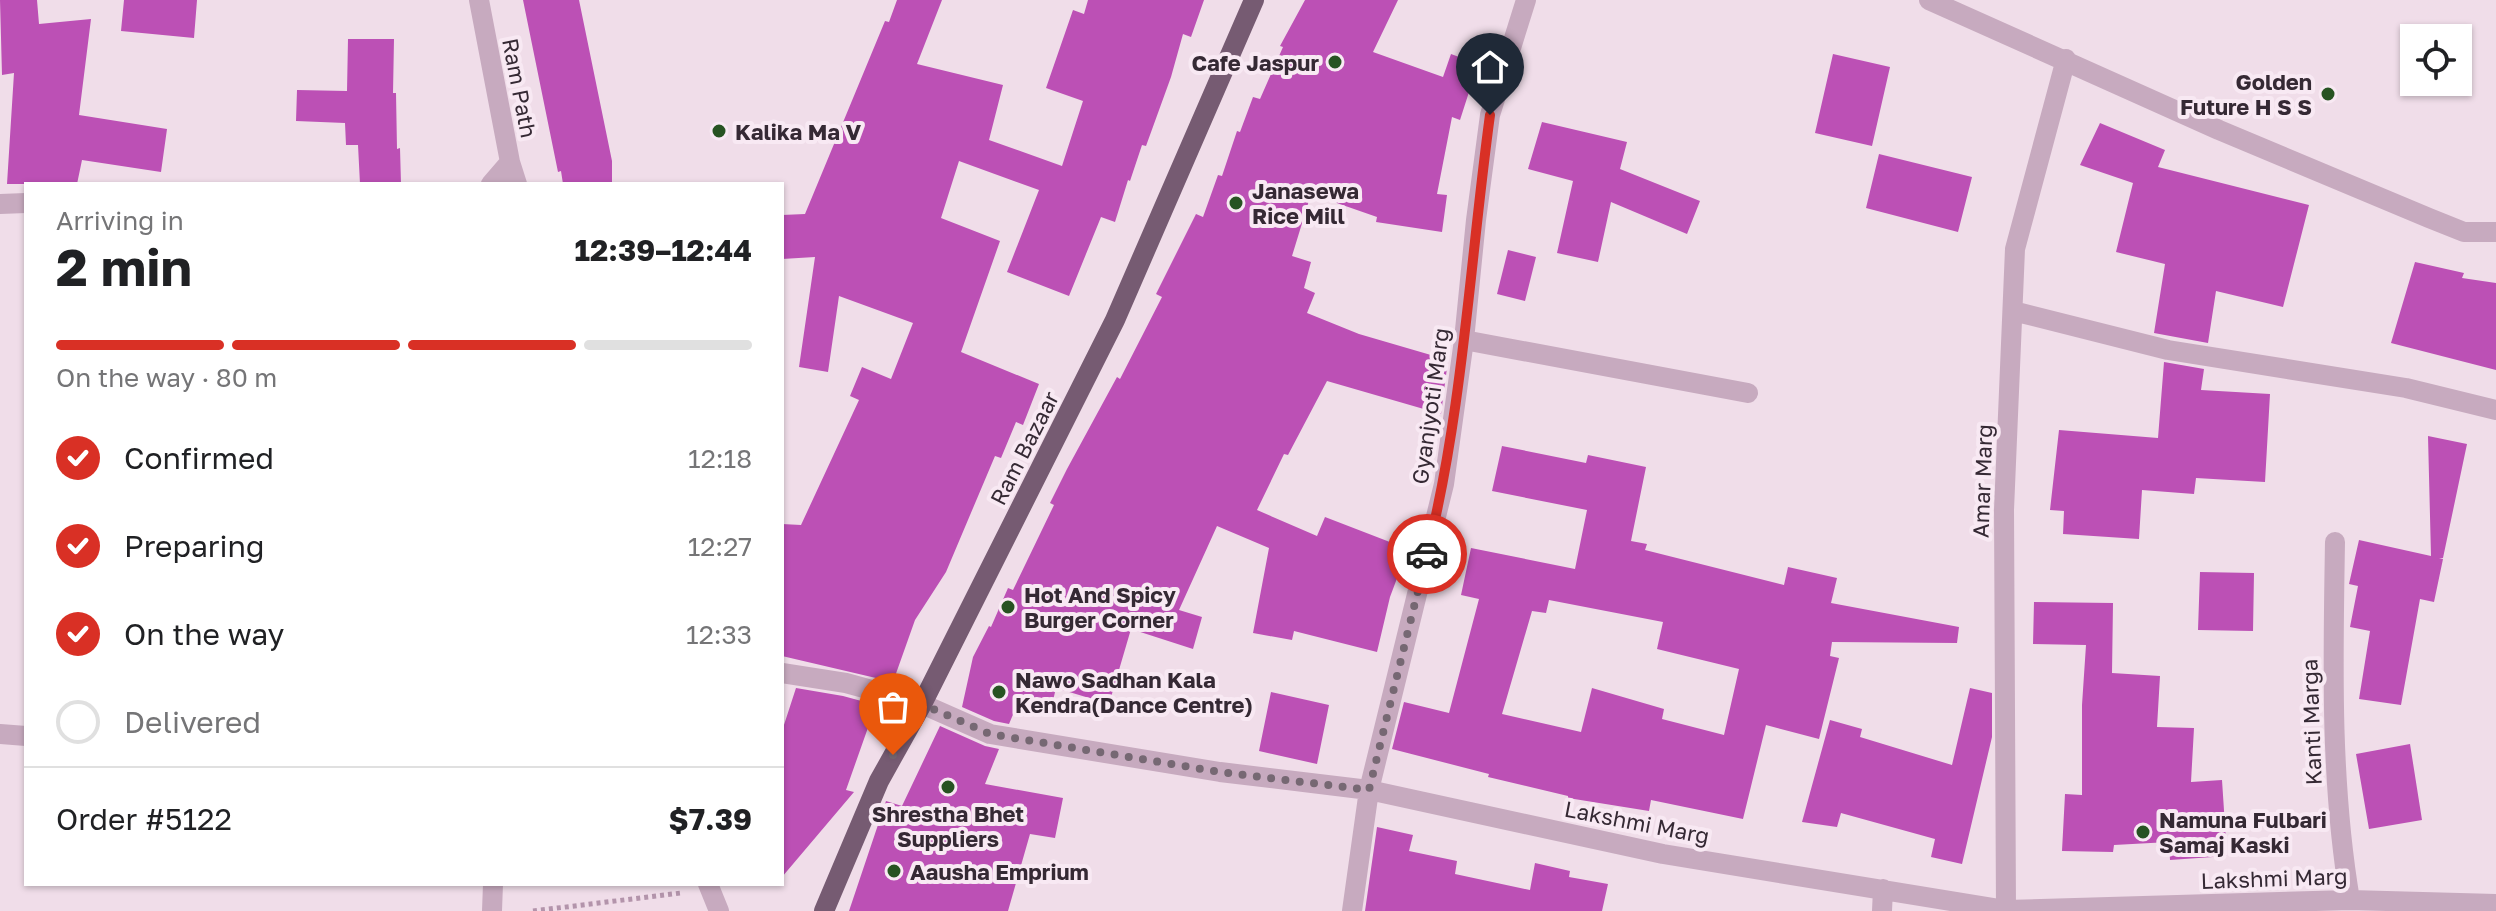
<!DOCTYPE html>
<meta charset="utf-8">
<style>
body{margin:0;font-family:"Golos Text",sans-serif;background:#f2f2f2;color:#202124;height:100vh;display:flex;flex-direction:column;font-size:30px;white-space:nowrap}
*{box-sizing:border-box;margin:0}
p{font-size:26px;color:#757577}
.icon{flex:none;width:44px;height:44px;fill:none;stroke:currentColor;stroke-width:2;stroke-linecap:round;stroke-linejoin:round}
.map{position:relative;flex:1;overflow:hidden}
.panel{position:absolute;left:24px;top:182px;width:760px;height:704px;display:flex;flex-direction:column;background:#fff;border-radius:0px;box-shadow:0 2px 6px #0004}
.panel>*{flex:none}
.buttons{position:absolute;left:2400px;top:24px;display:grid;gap:16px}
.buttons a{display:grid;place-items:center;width:72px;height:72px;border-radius:0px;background:#fff;box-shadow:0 2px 6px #0004;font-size:40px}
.pin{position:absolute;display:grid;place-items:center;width:68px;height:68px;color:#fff;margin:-82px -34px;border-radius:50% 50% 50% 0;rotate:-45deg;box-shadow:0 0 8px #0007}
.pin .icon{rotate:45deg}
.courier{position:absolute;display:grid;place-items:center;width:80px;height:80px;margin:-40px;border:6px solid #d93025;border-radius:50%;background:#fff;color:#222;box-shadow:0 2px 10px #0007}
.head em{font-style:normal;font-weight:700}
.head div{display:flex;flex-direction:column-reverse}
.head{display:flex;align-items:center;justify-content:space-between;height:136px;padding:0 32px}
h1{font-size:52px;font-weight:700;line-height:60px}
.bar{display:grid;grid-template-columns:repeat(4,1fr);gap:12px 8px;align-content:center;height:96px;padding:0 32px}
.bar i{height:10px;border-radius:6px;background:#e0e0e0}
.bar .on{background:#d93025}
.bar p{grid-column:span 4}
.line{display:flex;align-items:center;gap:20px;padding:0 32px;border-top:2px solid #e0e0e0}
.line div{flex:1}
ol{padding:0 32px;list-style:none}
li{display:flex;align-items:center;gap:24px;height:88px}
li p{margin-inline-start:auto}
li .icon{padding:8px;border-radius:50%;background:#d93025;color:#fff;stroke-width:4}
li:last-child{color:#757577}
li i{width:44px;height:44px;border:4px solid #e0e0e0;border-radius:50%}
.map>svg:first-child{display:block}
.building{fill:#bc50b5;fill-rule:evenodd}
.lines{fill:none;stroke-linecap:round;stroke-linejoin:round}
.path{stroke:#b394ab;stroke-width:5;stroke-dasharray:4 4;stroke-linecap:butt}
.minor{stroke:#c7aabf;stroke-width:20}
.major{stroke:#765b72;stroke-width:20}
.done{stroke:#766873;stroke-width:8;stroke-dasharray:0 14.4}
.route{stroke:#d93025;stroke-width:10}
.poi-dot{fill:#275322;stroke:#f8e9f3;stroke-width:3}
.labels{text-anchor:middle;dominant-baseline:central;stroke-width:8;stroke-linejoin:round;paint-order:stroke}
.poi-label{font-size:22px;font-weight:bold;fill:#352934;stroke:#f8e9f3;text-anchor:start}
.street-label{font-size:22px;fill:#352934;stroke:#f8e9f3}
</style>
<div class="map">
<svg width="2496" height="911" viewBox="0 0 2496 911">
<rect width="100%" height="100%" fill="#f0dde9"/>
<path class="building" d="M0 0H37L39 24 91 19 79 115 167 129 161 172 82 160 77 184H7L14 73 2 75Z
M124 0H197L194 38 121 31Z
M523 0H579L612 161V184H563L561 171 558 172Z
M897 0H942L917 64 1003 85 989 140 1062 166 1083 101 1046 88 1073 10 1084 14 1088 0H1204L1191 37 1183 34 1171 77 1146 146 1142 145 1130 181 1128 180 1115 222 1101 217 1069 296 1007 272 1039 190 959 161 941 218 1000 241 961 352 1039 384 1023 425 1016 422 1001 458 995 456 946 572 915 620 893 682 782 656V524L801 525 859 400 850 396 862 367 891 379 913 323 839 296 828 372 799 367 815 257 782 259V215L805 214 885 21 889 22Z
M1305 0H1398L1373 52 1443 77 1451 54 1478 64 1460 120 1452 117 1437 194 1447 195 1442 232 1376 222 1377 217 1311 194 1292 256 1311 262 1304 288 1315 293 1307 313 1359 334 1448 360 1441 414 1327 381 1288 455 1284 454 1257 510 1317 536 1325 517 1408 549 1390 597 1377 652 1294 631 1292 640 1253 633 1269 548 1217 526 1179 610 1202 617 1193 649 1131 629 1109 704 1056 688 1050 713 1017 705 1009 724 994 721 962 707 973 657 989 626 991 627 1008 588 1013 590 1054 505 1050 503 1067 469 1117 377 1120 379 1162 297 1156 294 1196 214 1203 217 1218 175 1222 176 1237 131 1240 132 1253 97 1260 99 1283 47 1280 46Z
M348 39H394L393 93H396L397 149 400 148 401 184H360L358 145H346L345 123 296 121 297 90 347 91Z
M1833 54 1890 67 1872 146 1815 133Z
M1542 122 1627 142 1620 169 1700 201 1687 234 1611 202 1598 262 1557 253 1573 181 1528 169Z
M2100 123 2165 150 2158 167 2309 205 2283 307 2216 291 2208 343 2154 333 2165 264 2116 252 2133 183 2080 165Z
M1879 154 1972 177 1958 232 1866 208Z
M1508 250 1536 257 1525 301 1497 294Z
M2415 262 2464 273 2462 278 2496 283V370L2391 343Z
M2164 362 2204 369 2201 390 2270 394 2265 482 2196 478 2194 494 2142 490 2139 539 2063 534 2064 511 2050 510 2059 430 2158 438Z
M2428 436 2467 444 2443 558H2439L2443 559 2434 602 2420 599 2401 705 2359 699 2370 631 2350 627 2358 586 2349 584 2359 540 2431 556Z
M1502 446 1586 463 1588 455 1646 467 1631 541 1647 544 1645 550 1784 585 1788 567 1837 578 1831 603 1959 627 1957 643 1832 642 1830 656 1839 658 1819 739 1766 725 1743 819 1651 800 1649 811 1568 798V796L1488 777 1489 774 1392 749 1404 702 1449 713 1479 599 1461 595 1471 548 1575 569 1587 510 1492 491ZM1549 600 1663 622 1657 649 1739 669 1724 735 1662 719 1664 709 1592 688 1581 732 1502 714 1532 611 1546 613Z
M2200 572 2254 573 2253 631 2198 630Z
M2034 602 2113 603 2112 673 2160 676 2157 727 2194 728 2191 782 2222 780 2227 856 2170 860 2169 842 2114 845 2113 852 2062 851 2065 794 2082 795V705L2086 645 2033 644Z
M796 688 843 696 876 705 846 790 854 792 782 877V731Z
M1970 688 1992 693V737L1962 864 1931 857 1935 839 1841 813 1837 827 1802 822 1830 720 1862 729 1860 737 1952 765Z
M1271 692 1329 705 1317 764 1259 751Z
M940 726 985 746 999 749 985 784 1063 798 1055 838 1030 834 1008 911H849L886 801 902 806Z
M2410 744 2422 820 2369 829 2356 754Z
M1377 827 1413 835 1409 851 1457 861 1455 874 1530 890 1535 863 1570 871 1569 877 1608 884 1602 911H1365Z"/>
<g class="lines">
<path class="path" d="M533 911 681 893"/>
<path class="minor" d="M479 0 510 162 517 184
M1929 0 2219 130 2429 218 2464 232H2496
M491 184 510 162
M0 204 26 203
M2013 311 2168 350 2406 388 2496 410
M1464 340 1748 393
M2335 542C2333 662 2330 781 2350 900
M782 673 846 683 922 704 990 734 1220 772 1369 790 1663 854 2006 910 2350 900 2496 904
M0 734 26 736
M708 884 719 911
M2006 910 2004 510 2015 249 2066 59
M492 911 493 884
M1352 911 1369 790 1444 484 1464 340 1476 220 1490 115 1526 0
M1882 911 1883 889"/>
<path class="major" d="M824 911 879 781 922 704 1115 320 1254 0"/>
</g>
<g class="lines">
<path class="done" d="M893 755 922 704 990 734 1220 772 1369 790 1427 554"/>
<path class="route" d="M1427 554C1463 410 1470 261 1490 115"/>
</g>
<g class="poi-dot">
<circle cx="1335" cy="62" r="8"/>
<circle cx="2328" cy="94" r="8"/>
<circle cx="719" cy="131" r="8"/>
<circle cx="1236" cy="203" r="8"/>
<circle cx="1008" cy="607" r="8"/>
<circle cx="999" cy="692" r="8"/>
<circle cx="948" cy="787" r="8"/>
<circle cx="2143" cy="832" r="8"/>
<circle cx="894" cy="871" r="8"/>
</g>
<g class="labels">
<g class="poi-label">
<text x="1319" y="62" text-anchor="end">Cafe Jaspur</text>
<text x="2312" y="81" text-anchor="end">Golden<tspan x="2312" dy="25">Future H S S</tspan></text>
<text x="735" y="131">Kalika Ma V</text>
<text x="1252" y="190">Janasewa<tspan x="1252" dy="25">Rice Mill</tspan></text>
<text x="1024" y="594">Hot And Spicy<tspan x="1024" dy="25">Burger Corner</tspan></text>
<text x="1015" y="679">Nawo Sadhan Kala<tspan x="1015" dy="25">Kendra(Dance Centre)</tspan></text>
<text x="948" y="813" text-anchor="middle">Shrestha Bhet<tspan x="948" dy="25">Suppliers</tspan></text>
<text x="2159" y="819">Namuna Fulbari<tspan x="2159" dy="25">Samaj Kaski</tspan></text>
<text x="910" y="871">Aausha Emprium</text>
</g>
<g class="street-label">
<text transform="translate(520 88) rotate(79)">Ram Path</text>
<text transform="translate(1430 406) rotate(-82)">Gyanjyoti Marg</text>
<text transform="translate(1024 448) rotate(-63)">Ram Bazaar</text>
<text transform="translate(1982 481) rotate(-88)">Amar Marg</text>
<text transform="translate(2311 722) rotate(-92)">Kanti Marga</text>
<text transform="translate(1637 822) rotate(11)">Lakshmi Marg</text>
<text transform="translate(2274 878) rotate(-2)">Lakshmi Marg</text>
</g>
</g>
</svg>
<div class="buttons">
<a><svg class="icon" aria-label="locate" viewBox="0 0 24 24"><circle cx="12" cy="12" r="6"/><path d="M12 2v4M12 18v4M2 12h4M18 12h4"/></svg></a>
</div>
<div class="pin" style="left:893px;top:755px;background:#ea580c"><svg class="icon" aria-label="bag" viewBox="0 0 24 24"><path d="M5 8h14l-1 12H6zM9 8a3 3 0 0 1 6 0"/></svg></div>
<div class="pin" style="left:1490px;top:115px;background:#1f2937"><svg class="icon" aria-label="home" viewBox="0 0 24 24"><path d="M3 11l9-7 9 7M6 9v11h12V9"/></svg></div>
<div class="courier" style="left:1427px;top:554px"><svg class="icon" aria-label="car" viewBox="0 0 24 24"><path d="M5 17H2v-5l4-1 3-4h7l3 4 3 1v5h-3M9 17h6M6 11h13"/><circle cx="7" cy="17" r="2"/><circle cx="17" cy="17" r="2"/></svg></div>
<section class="panel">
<div class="head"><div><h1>2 min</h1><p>Arriving in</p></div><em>12:39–12:44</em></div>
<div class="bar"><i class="on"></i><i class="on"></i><i class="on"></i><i></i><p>On the way · 80 m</p></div>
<ol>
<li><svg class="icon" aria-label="check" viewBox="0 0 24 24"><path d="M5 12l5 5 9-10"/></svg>Confirmed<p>12:18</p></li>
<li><svg class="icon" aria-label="check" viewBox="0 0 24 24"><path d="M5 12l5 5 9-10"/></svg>Preparing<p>12:27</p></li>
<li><svg class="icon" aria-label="check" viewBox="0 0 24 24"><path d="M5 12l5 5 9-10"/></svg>On the way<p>12:33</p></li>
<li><i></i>Delivered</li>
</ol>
<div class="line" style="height:104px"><div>Order #5122</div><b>$7.39</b></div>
</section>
</div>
